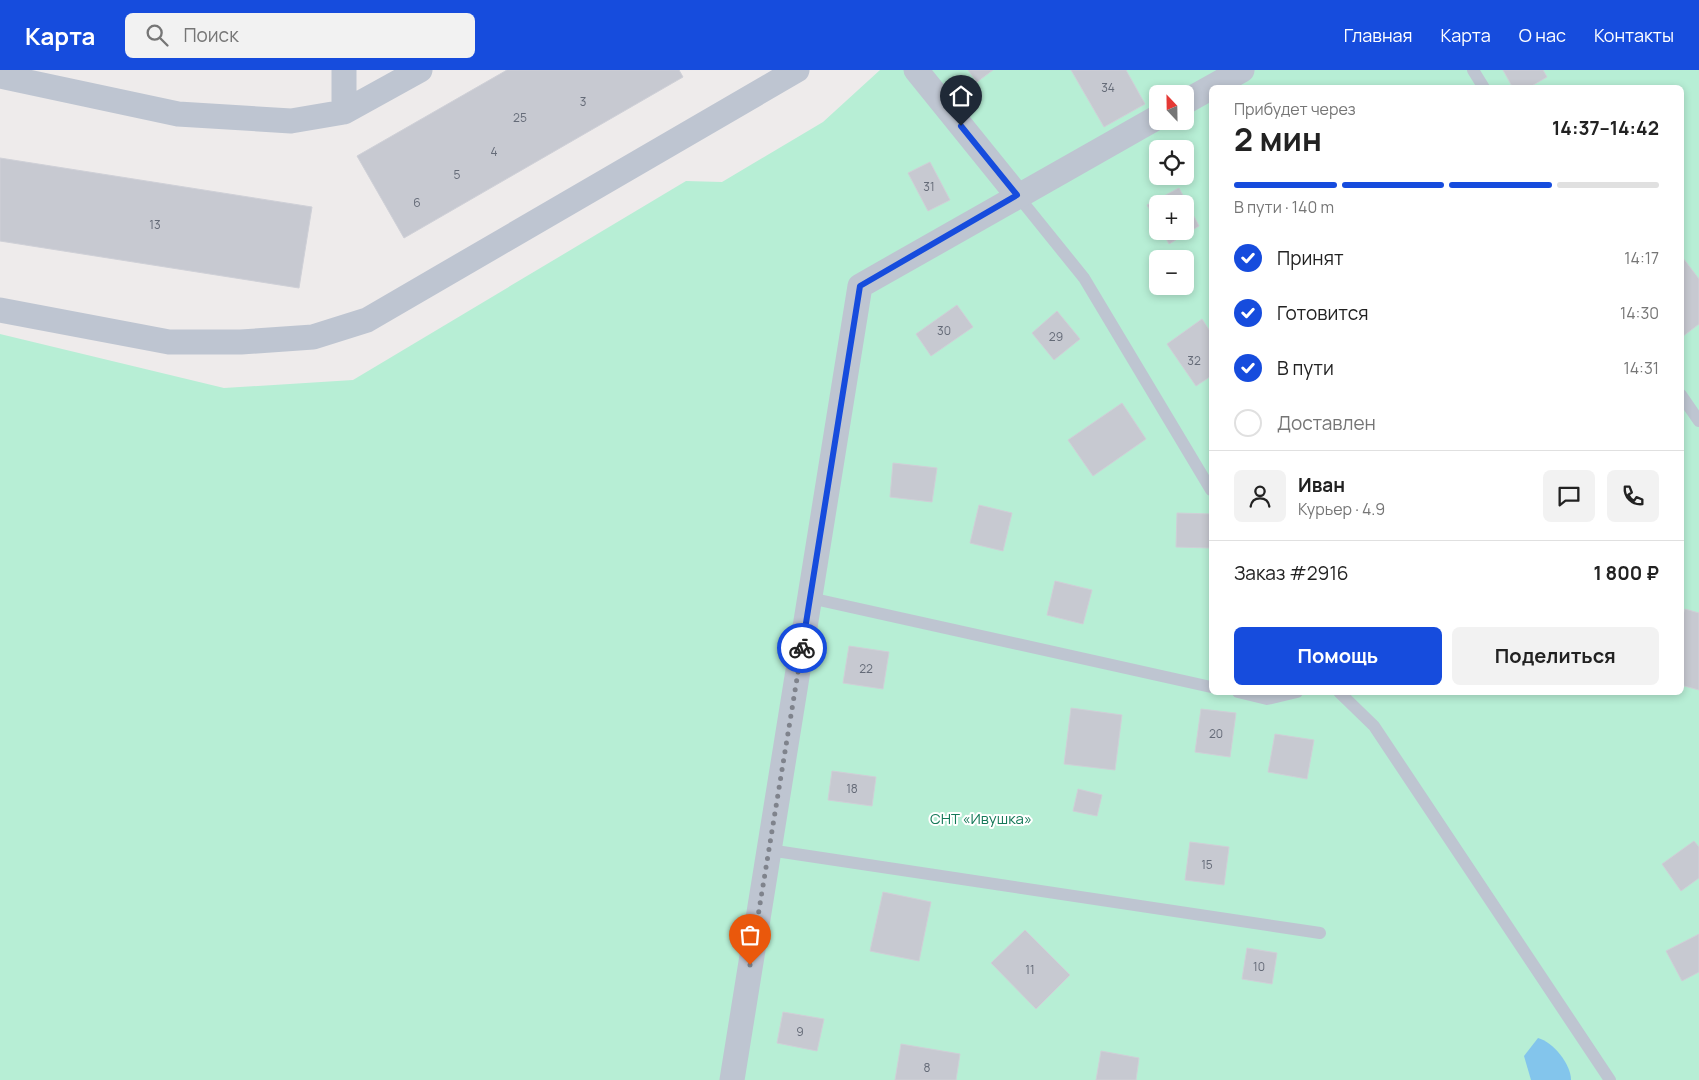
<!DOCTYPE html>
<html lang="ru">
<meta charset="utf-8">
<style>
body{margin:0;font-family:Manrope,sans-serif;background:#f2f2f2;color:#222;height:100vh;display:flex;flex-direction:column;font-size:19px;white-space:nowrap}
*{box-sizing:border-box;margin:0}
p{font-size:16px;color:#767676}
.icon{flex:none;width:28px;height:28px;fill:none;stroke:currentColor;stroke-width:2;stroke-linecap:round;stroke-linejoin:round}
.map{position:relative;flex:1;overflow:hidden}
.panel{position:absolute;left:1209px;top:15px;width:475px;height:610px;display:flex;flex-direction:column;background:#fff;border-radius:8px;box-shadow:0 2px 8px #0003}
.panel>*{flex:none}
.needle{width:32px;rotate:338deg}
.fabs{position:absolute;left:1149px;top:15px;display:grid;gap:10px}
.fabs a{display:grid;place-items:center;width:45px;height:45px;border-radius:8px;background:#fff;box-shadow:0 2px 8px #0003;font-size:25px}
.pin{position:absolute;display:grid;place-items:center;width:42px;height:42px;color:#fff;margin:-51px -21px;border-radius:50% 50% 50% 0;rotate:-45deg;box-shadow:0 0 5px #0007}
.pin .icon{rotate:45deg}
.courier{position:absolute;display:grid;place-items:center;width:50px;height:50px;margin:-25px;border:4px solid #164cdd;border-radius:50%;background:#fff;color:#222;box-shadow:0 1px 6px #0007}
.summary em{font-style:normal;font-weight:700}
.summary div{display:flex;flex-direction:column-reverse}
.summary{display:flex;align-items:center;justify-content:space-between;height:85px;padding:0 25px}
h1{font-size:32px;font-weight:700;line-height:38px}
.bar{display:grid;grid-template-columns:repeat(4,1fr);gap:8px 5px;align-content:center;height:60px;padding:0 25px}
.bar i{height:6px;border-radius:4px;background:#e0e0e0}
.bar .on{background:#164cdd}
.bar p{grid-column:span 4}
.line{display:flex;align-items:center;gap:12px;padding:0 25px;border-top:1px solid #e0e0e0}
.line div{flex:1}
.round{display:grid;place-items:center;flex:none;width:52px;height:52px;border-radius:8px;background:#f2f2f2}
ol{padding:0 25px;list-style:none}
li{display:flex;align-items:center;gap:15px;height:55px}
li p{margin-inline-start:auto}
li .icon{padding:5px;border-radius:50%;background:#164cdd;color:#fff;stroke-width:4}
li:last-child{color:#767676}
li i{width:28px;height:28px;border:2px solid #e0e0e0;border-radius:50%}
.primary-button{display:flex;gap:10px;margin-top:auto;padding:10px 25px}
.primary-button a{flex:1;height:58px;border-radius:8px;background:#164cdd;color:#fff;font-size:20px;font-weight:700;line-height:58px;text-align:center}
.primary-button a+a{background:#f2f2f2;color:#222}
header{display:flex;align-items:center;gap:30px;box-sizing:border-box;height:70px;padding:0 25px;background:#164cdd;color:#fff}
header strong{font-size:24px}
nav{display:flex;gap:28px;margin-inline-start:auto;font-size:18px}
.search{width:350px;height:45px;background:#f2f2f2;display:flex;align-items:center;gap:12px;box-sizing:border-box;padding:0 18px;border-radius:8px;color:#767676;font-size:19px}
.map>svg:first-child{display:block}
.green{fill:#b7eed5;fill-rule:evenodd}
.water{fill:#83c5ec}
.building{fill:#c7c9d1;stroke:#cfd0d7}
.lines{fill:none;stroke-linecap:round;stroke-linejoin:round}
.lane{stroke:#bec5d1;stroke-width:12}
.street{stroke:#bec5d1;stroke-width:25}
.done{stroke:#7f838c;stroke-width:5;stroke-dasharray:0 9}
.route{stroke:#164cdd;stroke-width:6}
.labels{text-anchor:middle;dominant-baseline:central;stroke-width:4;stroke-linejoin:round;paint-order:stroke}
.number-label{font-size:12px;fill:#646a77}
.park-label{font-size:15px;fill:#157958;stroke:#fff}
</style>
<header>
<strong>Карта</strong>
<div class="search"><svg class="icon" aria-label="search" viewBox="0 0 24 24"><circle cx="10" cy="10" r="6"/><path d="M15 15l6 6"/></svg>Поиск</div>
<nav><a>Главная</a><a>Карта</a><a>О нас</a><a>Контакты</a></nav>
</header>
<div class="map">
<svg width="1699" height="1010" viewBox="0 0 1699 1010">
<rect width="100%" height="100%" fill="#eeebeb"/>
<path class="green" d="M880 0H1699V1010H0V264L224 318 353 310 686 111 722 112 823 52ZM1211 18H1681V622H1211ZM1158 24H1185V51H1158ZM1158 79H1185V106H1158ZM1158 134H1185V161H1158ZM1158 189H1185V216H1158Z"/>
<path class="water" d="M1538 968C1553 972 1571 994 1571 1010H1531L1524 986Z"/>
<path class="building" d="M507 0H679L683 7 404 168 357 86Z
M968 0H993L977 12Z
M1071 0H1126L1145 34 1104 57Z
M1503 0H1543L1547 7 1528 18H1513Z
M0 88 312 137 299 218 0 171Z
M930 92 950 130 928 141 908 103Z
M1179 118 1199 156 1169 174 1162 161H1185V134H1158V154L1147 135Z
M1683 188 1699 209V254L1682 267 1681 190Z
M957 235 973 257 931 286 916 264Z
M1057 241 1080 269 1054 290 1032 263Z
M1202 249 1211 263V306L1196 316 1167 274Z
M1122 333 1146 369 1093 406 1068 370Z
M893 393 937 398 932 432 890 427Z
M979 435 1012 443 1003 481 970 473Z
M1177 443 1211 444V478L1176 477Z
M1055 511 1092 520 1083 554 1047 545Z
M1685 539 1699 543V620L1681 615V551Z
M849 576 889 582 883 619 843 613Z
M1071 638 1122 645 1115 700 1064 694Z
M1201 639 1236 643 1230 687 1195 682Z
M1275 664 1314 670 1307 709 1268 702Z
M832 701 876 707 872 736 828 730Z
M1078 719 1102 725 1097 746 1073 741Z
M1694 771 1699 777V808L1681 821 1662 794Z
M1190 772 1229 777 1224 815 1185 810Z
M883 822 931 832 919 891 870 881Z
M1025 860 1070 905 1036 939 991 893Z
M1699 864V902L1682 911 1666 881Z
M1247 878 1277 883 1272 914 1242 909Z
M783 942 824 949 817 981 777 973Z
M901 974 960 984 956 1010H895Z
M1101 981 1139 988 1136 1010H1096Z"/>
<g class="lines">
<path class="lane" d="M1473 0 1484 18
M1017 125 1084 208 1211 420
M1681 325 1699 351
M810 528 1211 617
M1238 622 1267 629 1297 622
M1339 622 1374 656 1610 1010
M769 780 1320 863"/>
<path class="street" d="M916 0 1017 125
M0 6 178 44 291 51 344 42 420 0
M1185 32 1242 0
M344 42V0
M0 240 169 272H241L313 267 367 250 797 0
M732 1010 860 216 1158 47"/>
</g>
<g class="lines">
<path class="done" d="M750 895 802 578"/>
<path class="route" d="M802 578 860 216 1017 125 961 56"/>
</g>
<g class="labels">
<g class="number-label">
<text x="1108" y="17">34</text>
<text x="583" y="31">3</text>
<text x="520" y="47">25</text>
<text x="494" y="81">4</text>
<text x="457" y="104">5</text>
<text x="929" y="116">31</text>
<text x="417" y="132">6</text>
<text x="155" y="154">13</text>
<text x="944" y="260">30</text>
<text x="1056" y="266">29</text>
<text x="1194" y="290">32</text>
<text x="866" y="598">22</text>
<text x="1216" y="663">20</text>
<text x="852" y="718">18</text>
<text x="1207" y="794">15</text>
<text x="1259" y="896">10</text>
<text x="1030" y="899">11</text>
<text x="800" y="961">9</text>
<text x="927" y="997">8</text>
</g>
<g class="park-label">
<text x="981" y="748">СНТ «Ивушка»</text>
</g>
</g>
</svg>
<div class="fabs">
<a><svg class="needle" viewBox="-14 -14 28 28"><path d="M0-13l5 13h-10z" fill="#e53935"/><path d="M0 13l5-13h-10z" fill="#767676"/></svg></a>
<a><svg class="icon" aria-label="locate" viewBox="0 0 24 24"><circle cx="12" cy="12" r="6"/><path d="M12 2v4M12 18v4M2 12h4M18 12h4"/></svg></a>
<a>+</a>
<a>−</a>
</div>
<div class="pin" style="left:750px;top:895px;background:#ea580c"><svg class="icon" aria-label="bag" viewBox="0 0 24 24"><path d="M5 8h14l-1 12H6zM9 8a3 3 0 0 1 6 0"/></svg></div>
<div class="pin" style="left:961px;top:56px;background:#1f2937"><svg class="icon" aria-label="home" viewBox="0 0 24 24"><path d="M3 11l9-7 9 7M6 9v11h12V9"/></svg></div>
<div class="courier" style="left:802px;top:578px"><svg class="icon" aria-label="bike" viewBox="0 0 24 24"><circle cx="6" cy="16" r="4"/><circle cx="18" cy="16" r="4"/><path d="M6 16l4-8h5l3 8M10 8l3 8H6M13 5h3"/></svg></div>
<section class="panel">
<div class="summary"><div><h1>2 мин</h1><p>Прибудет через</p></div><em>14:37–14:42</em></div>
<div class="bar"><i class="on"></i><i class="on"></i><i class="on"></i><i></i><p>В пути · 140 m</p></div>
<ol>
<li><svg class="icon" aria-label="check" viewBox="0 0 24 24"><path d="M5 12l5 5 9-10"/></svg>Принят<p>14:17</p></li>
<li><svg class="icon" aria-label="check" viewBox="0 0 24 24"><path d="M5 12l5 5 9-10"/></svg>Готовится<p>14:30</p></li>
<li><svg class="icon" aria-label="check" viewBox="0 0 24 24"><path d="M5 12l5 5 9-10"/></svg>В пути<p>14:31</p></li>
<li><i></i>Доставлен</li>
</ol>
<div class="line" style="height:90px"><a class="round"><svg class="icon" aria-label="person" viewBox="0 0 24 24"><circle cx="12" cy="8" r="4"/><path d="M4 21q1-7 8-7t8 7"/></svg></a><div><b>Иван</b><p>Курьер · 4.9</p></div><a class="round"><svg class="icon" aria-label="chat" viewBox="0 0 24 24"><path d="M4 5h16v11H9l-5 4z"/></svg></a><a class="round"><svg class="icon" aria-label="phone" viewBox="0 0 24 24"><path d="M5 4h4l2 5-3 2q2 4 5 5l2-3 5 2v4C11 20 4 13 5 4z"/></svg></a></div>
<div class="line" style="height:65px"><div>Заказ #2916</div><b>1 800 ₽</b></div>
<div class="primary-button"><a>Помощь</a><a>Поделиться</a></div>
</section>
</div>
